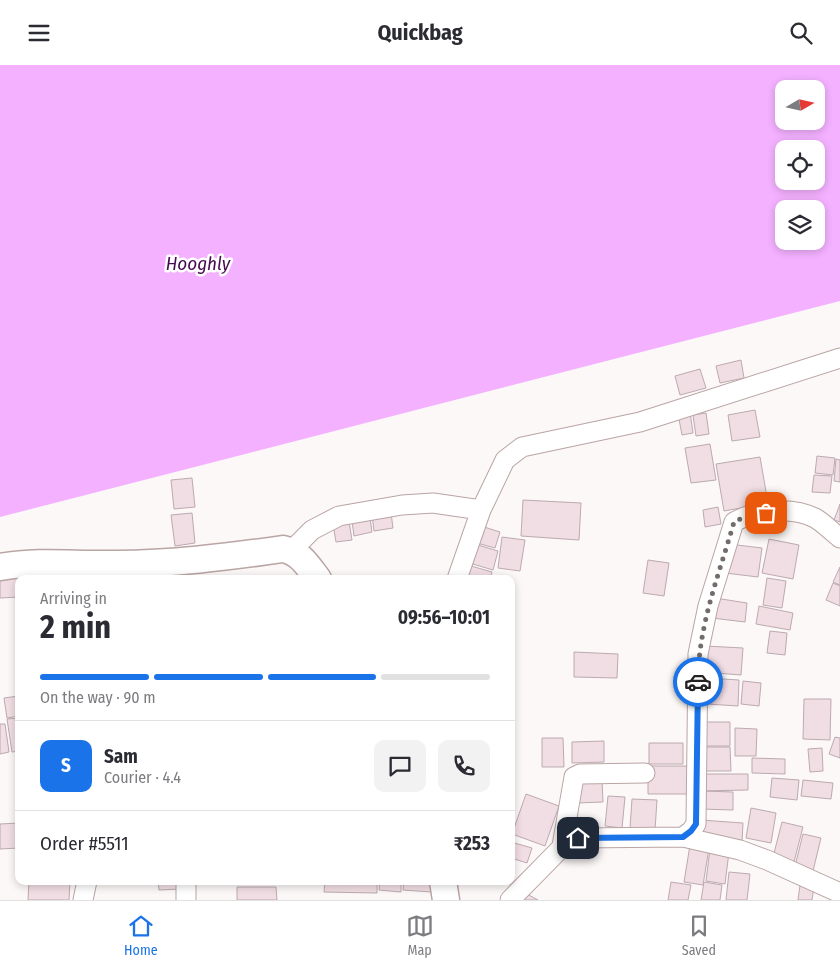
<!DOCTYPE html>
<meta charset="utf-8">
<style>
body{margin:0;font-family:"Fira Sans Condensed",sans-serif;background:#f2f2f3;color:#2b2b33;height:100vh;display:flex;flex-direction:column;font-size:19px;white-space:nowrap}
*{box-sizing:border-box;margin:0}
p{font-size:16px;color:#7c7c81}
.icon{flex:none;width:28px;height:28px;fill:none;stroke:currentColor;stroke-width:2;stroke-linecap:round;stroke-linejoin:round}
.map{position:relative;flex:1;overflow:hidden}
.details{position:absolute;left:15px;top:510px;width:500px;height:310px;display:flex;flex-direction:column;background:#fff;border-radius:10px;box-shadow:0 2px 8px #0003}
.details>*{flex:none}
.needle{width:32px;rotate:81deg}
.controls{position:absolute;left:775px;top:15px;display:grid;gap:10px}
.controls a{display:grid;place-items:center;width:50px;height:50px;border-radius:10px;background:#fff;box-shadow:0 2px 8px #0003;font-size:25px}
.pin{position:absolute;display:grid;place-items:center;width:42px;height:42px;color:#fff;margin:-21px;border-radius:10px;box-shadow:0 2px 8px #0006}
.courier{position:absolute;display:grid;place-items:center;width:50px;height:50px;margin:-25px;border:4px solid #1a73e8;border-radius:50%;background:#fff;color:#222;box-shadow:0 1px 6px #0007}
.summary em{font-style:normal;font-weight:700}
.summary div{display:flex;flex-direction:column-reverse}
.summary{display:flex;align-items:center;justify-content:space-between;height:85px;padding:0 25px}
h1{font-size:32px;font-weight:700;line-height:38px}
.bar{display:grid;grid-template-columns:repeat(4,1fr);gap:8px 5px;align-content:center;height:60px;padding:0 25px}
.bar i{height:6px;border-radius:4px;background:#e1e1e2}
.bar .active{background:#1a73e8}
.bar p{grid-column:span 4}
.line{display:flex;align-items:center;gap:12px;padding:0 25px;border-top:1px solid #e1e1e2}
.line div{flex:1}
.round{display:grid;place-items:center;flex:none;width:52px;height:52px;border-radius:10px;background:#f2f2f3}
header{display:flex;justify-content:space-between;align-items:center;height:65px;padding:0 25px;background:#fff;font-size:22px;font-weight:700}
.tabs{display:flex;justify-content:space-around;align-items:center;height:70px;border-top:1px solid #e1e1e2;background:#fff;font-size:14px;color:#7c7c81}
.tabs a{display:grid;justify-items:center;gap:2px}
.tabs .active{color:#1a73e8}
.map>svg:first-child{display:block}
.water{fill:#f4b1ff;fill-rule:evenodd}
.building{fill:#f1dde4;stroke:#bcaab0}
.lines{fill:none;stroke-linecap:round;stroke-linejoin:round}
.street-casing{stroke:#b9a5a3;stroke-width:21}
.secondary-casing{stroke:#b9a5a3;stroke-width:29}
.street{stroke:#fff;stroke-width:19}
.secondary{stroke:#fff;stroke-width:26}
.done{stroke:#726c6b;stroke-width:5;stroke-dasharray:0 9}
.route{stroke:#1a73e8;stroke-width:6}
.labels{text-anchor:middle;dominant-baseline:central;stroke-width:5;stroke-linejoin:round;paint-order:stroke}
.water-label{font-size:19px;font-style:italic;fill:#480a51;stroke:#fff}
</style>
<header><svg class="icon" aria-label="menu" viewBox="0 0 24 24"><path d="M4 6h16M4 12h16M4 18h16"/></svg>Quickbag<svg class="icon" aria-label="search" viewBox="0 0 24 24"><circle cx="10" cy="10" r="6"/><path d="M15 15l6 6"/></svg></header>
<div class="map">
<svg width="840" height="835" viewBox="0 0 840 835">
<rect width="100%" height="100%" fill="#fcf8f7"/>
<path class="water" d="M0 0H840V236L0 452ZM784 24H816V56H784ZM784 84H816V116H784ZM784 144H816V176H784Z"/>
<path class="building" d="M741 295 744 313 720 318 716 301Z
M700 304 706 323 680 330 675 311Z
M755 345 760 372 732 376 728 350Z
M690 347 693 368 682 370 678 349Z
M706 348 709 369 696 371 693 350Z
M710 379 716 415 691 418 685 383Z
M817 391 835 393 833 410 815 408Z
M760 392 768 438 724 446 716 399Z
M836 394 840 395V417L834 416Z
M814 410 832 411 830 428 812 427Z
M192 413 195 442 174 444 171 415Z
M523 435 581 438 579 475 521 471Z
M840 439V457L834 455Z
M718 442 721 459 705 462 703 445Z
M192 448 195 478 175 481 171 450Z
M391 448 393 463 374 466 372 450Z
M370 453 372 467 354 471 352 456Z
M349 456 352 475 336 477 333 459Z
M478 460 500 467 495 483 473 477Z
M502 472 525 475 520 506 498 503Z
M769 474 799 480 793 514 762 508Z
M471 478 498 486 493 505 466 497Z
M729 479 762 483 758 512 725 508Z
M648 495 669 498 664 531 643 528Z
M464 499 492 507 490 514H460Z
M44 501H73L72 514H43Z
M840 502V520L833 517Z
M128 504H159V514H128Z
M38 506V514H19V532L0 533V507Z
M767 513 786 516 782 543 763 540Z
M833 518 840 521V541L826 535Z
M715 533 747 538 745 557 712 553Z
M759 541 793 548 790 565 756 559Z
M770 566 787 568 785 590 767 588Z
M705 581 743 583 741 610 703 607Z
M574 587 618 589 617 613 574 612Z
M708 613 739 615 738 641 707 639Z
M743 616 761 618 759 641 741 639Z
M19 631V651L7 653 4 633Z
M804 634H831L830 675 803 674Z
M19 653V686L12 687 7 654Z
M700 657H730V681H700Z
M0 659H5L9 687 0 689Z
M735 663 757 664 756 691H735Z
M835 672 840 673V693L829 689Z
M542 673H563L564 702H542Z
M604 676V697L572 698V677Z
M649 678H683V699H649Z
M699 682H730L731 706H699Z
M822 683 823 706 810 707 808 684Z
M752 693 785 694V709L752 708Z
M648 701H687L688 729H648Z
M699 709H748V725L699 726Z
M772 713 799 715 797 735 770 732Z
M576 715H602L603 737 577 738Z
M803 715 833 718 831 734 801 731Z
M702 726 733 727V745L701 744Z
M526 729 559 741 545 781 512 769Z
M608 731 625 732 622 763 605 761Z
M632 734 657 735 655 765 630 763Z
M751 743 776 748 771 778 746 773Z
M701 755 743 758 742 777 700 774Z
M782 757 803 762 794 797 773 792Z
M19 758V783L0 784V759Z
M803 769 821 773 813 806 795 801Z
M511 777 532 783 527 798 511 793Z
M690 780 709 783 703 820 684 817Z
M710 784 729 787 725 819 706 816Z
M729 807 750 809 747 835H726Z
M29 816H70L69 835H28Z
M158 816H181V824L159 825Z
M325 816H377V828L324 827Z
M380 816H401V827L379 825Z
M404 816H433L432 827 403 825Z
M671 817 691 820 688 835H668Z
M704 817 722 820 720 835H701Z
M800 820 814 822 812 835H798Z
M237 822H276L277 835H237Z
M525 828 538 835H521Z"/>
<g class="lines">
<defs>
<path id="street" d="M291 486 312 465 339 451 402 440 433 438 481 445
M457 514 481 445 505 395 522 382 640 357 840 293
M683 772 740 785 767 795 840 828
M562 781 574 712 580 709 645 708
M186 816V835
M83 835 87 816
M510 835 568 776 578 773 683 772 691 766 696 759 698 589 708 541 734 457C756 445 791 441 815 453 824 458 832 467 840 473"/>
<path id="secondary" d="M0 502C39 495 76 500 115 499 171 499 227 492 283 484 300 487 308 501 318 514
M443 816 446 835"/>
</defs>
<use href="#street" class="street-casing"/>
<use href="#secondary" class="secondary-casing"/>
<use href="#street" class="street"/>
<use href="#secondary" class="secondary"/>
</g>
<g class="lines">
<path class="done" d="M698 617C698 561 719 510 734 457L748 450 766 448"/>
<path class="route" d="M578 773 683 772 691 766 696 759 698 617"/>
</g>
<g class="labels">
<g class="water-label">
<text x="198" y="198">Hooghly</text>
</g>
</g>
</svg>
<div class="controls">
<a><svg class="needle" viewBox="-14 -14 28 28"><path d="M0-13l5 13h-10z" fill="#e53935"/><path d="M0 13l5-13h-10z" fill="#7c7c81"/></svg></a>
<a><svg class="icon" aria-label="locate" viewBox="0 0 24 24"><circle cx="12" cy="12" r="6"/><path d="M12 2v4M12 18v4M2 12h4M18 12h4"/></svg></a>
<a><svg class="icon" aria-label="layers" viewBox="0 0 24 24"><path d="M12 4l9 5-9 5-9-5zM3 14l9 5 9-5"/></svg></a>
</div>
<div class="pin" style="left:766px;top:448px;background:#ea580c"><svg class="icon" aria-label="bag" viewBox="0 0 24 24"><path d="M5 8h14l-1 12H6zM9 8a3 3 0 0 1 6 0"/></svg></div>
<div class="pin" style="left:578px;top:773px;background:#1f2937"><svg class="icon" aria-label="home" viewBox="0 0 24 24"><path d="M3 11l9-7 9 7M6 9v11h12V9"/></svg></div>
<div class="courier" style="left:698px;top:617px"><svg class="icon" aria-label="car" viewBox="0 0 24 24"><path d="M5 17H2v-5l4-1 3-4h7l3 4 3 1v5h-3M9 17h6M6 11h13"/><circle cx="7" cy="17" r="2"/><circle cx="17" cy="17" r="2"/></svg></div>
<section class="details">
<div class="summary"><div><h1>2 min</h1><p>Arriving in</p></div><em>09:56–10:01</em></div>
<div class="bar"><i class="active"></i><i class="active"></i><i class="active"></i><i></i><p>On the way · 90 m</p></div>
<div class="line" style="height:90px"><b class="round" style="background:#1a73e8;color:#fff">S</b><div><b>Sam</b><p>Courier · 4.4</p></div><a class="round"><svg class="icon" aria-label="chat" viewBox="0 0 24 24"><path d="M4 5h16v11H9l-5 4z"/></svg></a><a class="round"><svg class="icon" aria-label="phone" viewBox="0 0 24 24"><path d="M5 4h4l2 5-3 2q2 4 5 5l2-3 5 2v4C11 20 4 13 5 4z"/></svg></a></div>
<div class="line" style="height:65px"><div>Order #5511</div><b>₹253</b></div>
</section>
</div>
<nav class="tabs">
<a class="active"><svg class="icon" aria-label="home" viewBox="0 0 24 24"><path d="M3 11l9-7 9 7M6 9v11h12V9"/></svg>Home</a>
<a><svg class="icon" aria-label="map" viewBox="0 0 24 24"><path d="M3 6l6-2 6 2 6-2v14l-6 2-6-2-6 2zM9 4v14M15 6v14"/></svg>Map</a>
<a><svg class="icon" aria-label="saved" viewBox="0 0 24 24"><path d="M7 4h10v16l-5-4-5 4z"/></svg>Saved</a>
</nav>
